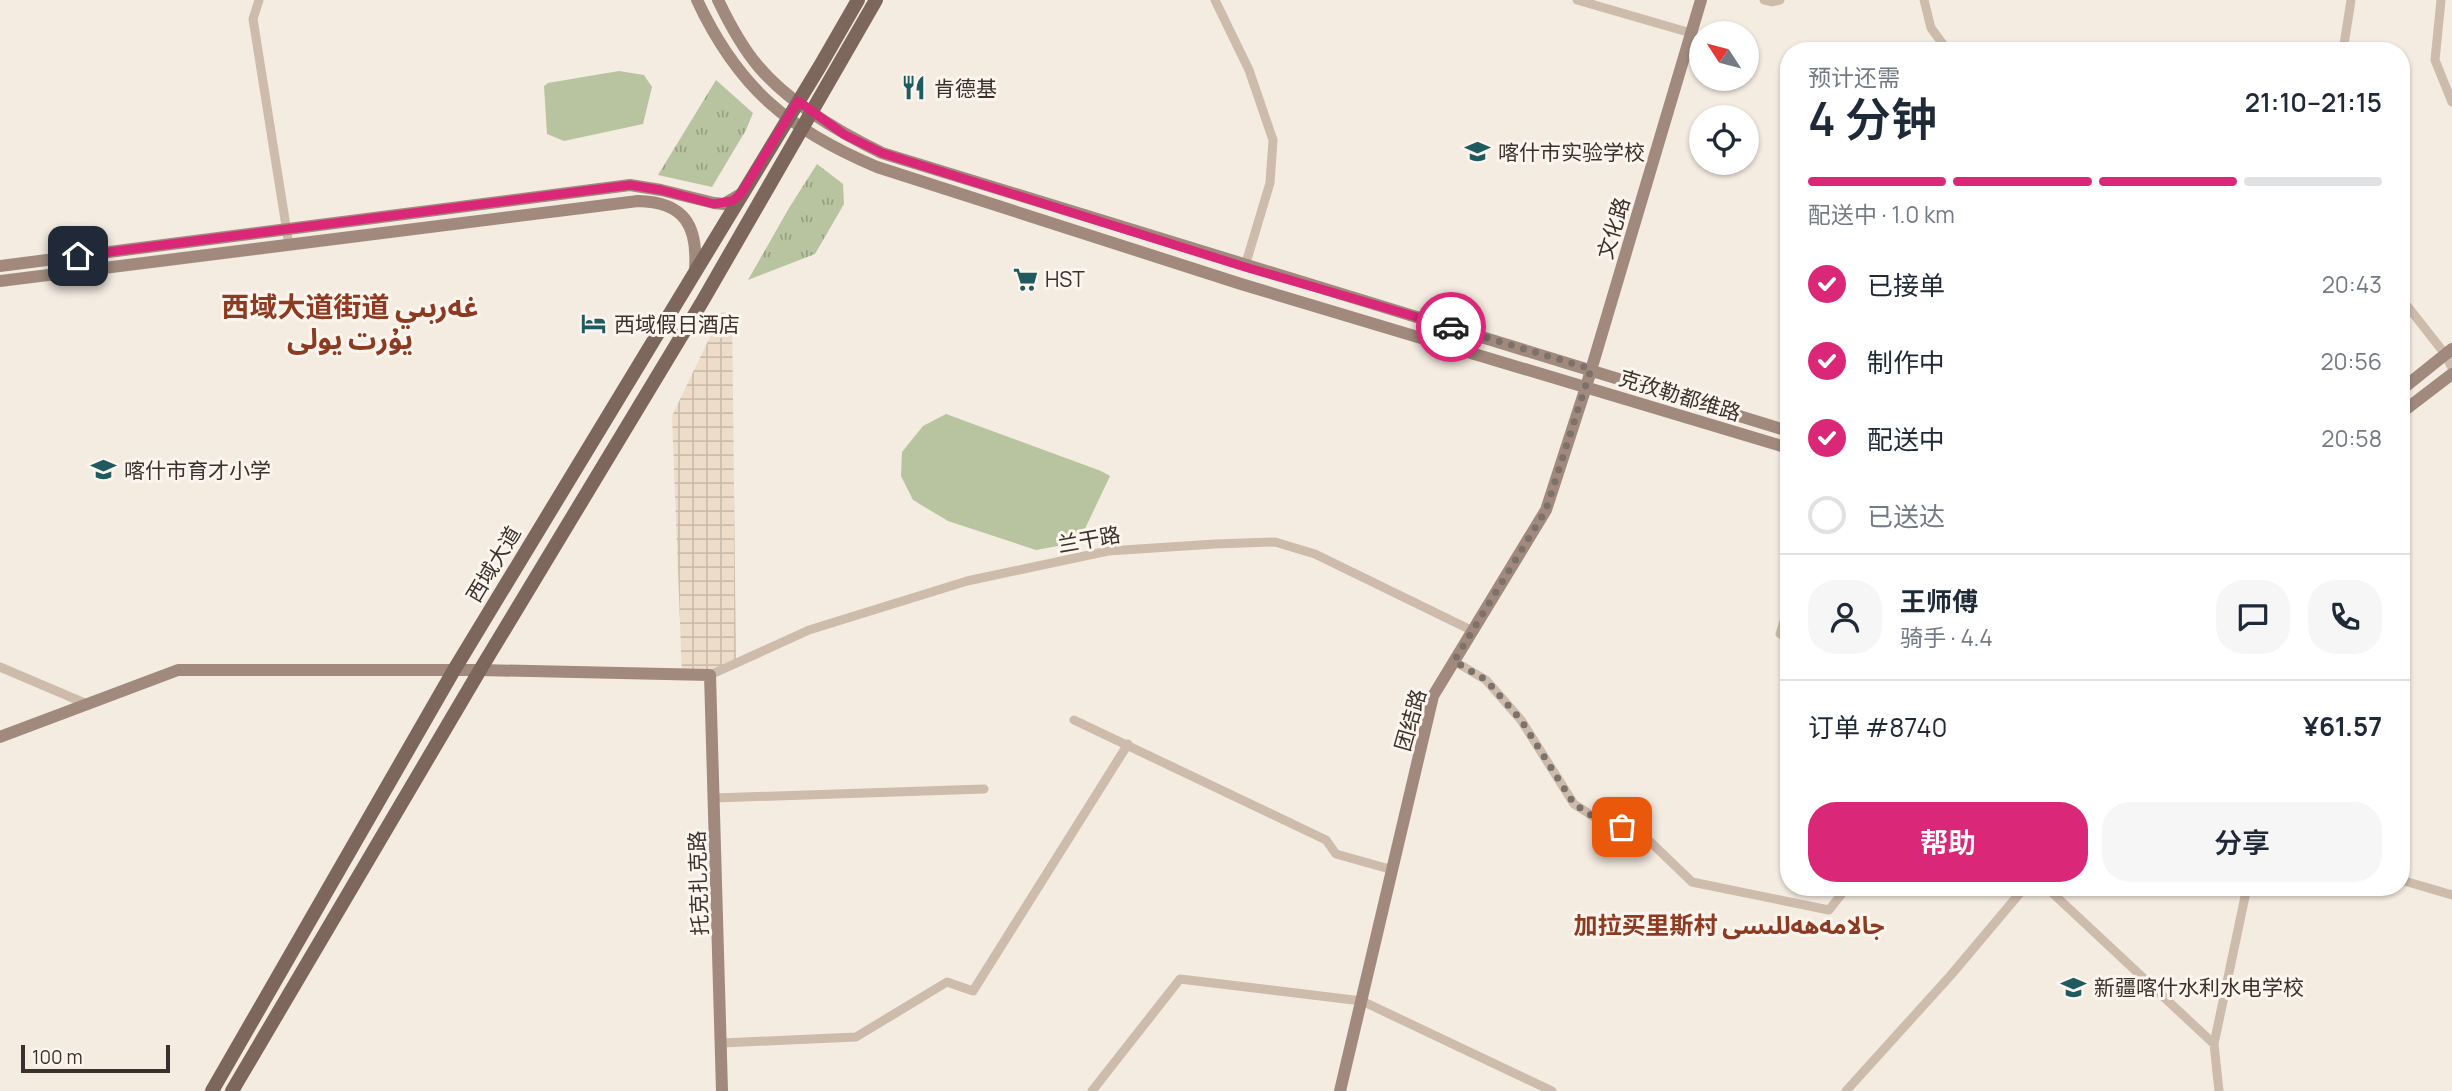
<!DOCTYPE html>
<html lang="zh">
<meta charset="utf-8">
<style>
body{margin:0;font-family:Manrope,"Noto Sans Arabic","Noto Sans SC",sans-serif;background:#f6f6f7;color:#1f2937;height:100vh;display:flex;flex-direction:column;font-size:26px;white-space:nowrap}
*{box-sizing:border-box;margin:0}
p{font-size:23px;color:#747a83}
.icon{flex:none;width:38px;height:38px;fill:none;stroke:currentColor;stroke-width:2;stroke-linecap:round;stroke-linejoin:round}
.map{position:relative;flex:1;overflow:hidden}
.sheet{position:absolute;left:1780px;top:42px;width:630px;height:854px;display:flex;flex-direction:column;background:#fff;border-radius:28px;box-shadow:0 2px 5px #0004}
.sheet>*{flex:none}
.needle{width:46px;rotate:306deg}
.buttons{position:absolute;left:1689px;top:21px;display:grid;gap:14px}
.buttons a{display:grid;place-items:center;width:70px;height:70px;border-radius:50%;background:#fff;box-shadow:0 2px 5px #0004;font-size:35px}
.scale{position:absolute;left:21px;bottom:18px;width:149px;box-sizing:border-box;padding-left:7px;border:4px solid #3b302b;border-top:0;font-size:19px;line-height:24px;white-space:nowrap;color:#3b302b;-webkit-text-stroke:5px #fbf5ee;paint-order:stroke}
.pin{position:absolute;display:grid;place-items:center;width:60px;height:60px;color:#fff;margin:-30px;border-radius:14px;box-shadow:0 4px 10px #0006}
.courier{position:absolute;display:grid;place-items:center;width:70px;height:70px;margin:-35px;border:5px solid #db2777;border-radius:50%;background:#fff;color:#222;box-shadow:0 2px 9px #0007}
.overview em{font-style:normal;font-weight:600}
.overview div{display:flex;flex-direction:column-reverse}
.overview{display:flex;align-items:center;justify-content:space-between;height:119px;padding:0 28px}
h1{font-size:46px;font-weight:600;line-height:52px}
.bar{display:grid;grid-template-columns:repeat(4,1fr);gap:10px 7px;align-content:center;height:84px;padding:0 28px}
.bar i{height:9px;border-radius:5px;background:#e0e1e3}
.bar .current{background:#db2777}
.bar p{grid-column:span 4}
.line{display:flex;align-items:center;gap:18px;padding:0 28px;border-top:2px solid #e0e1e3}
.line div{flex:1}
.round{display:grid;place-items:center;flex:none;width:74px;height:74px;border-radius:28px;background:#f6f6f7}
ol{padding:0 28px;list-style:none}
li{display:flex;align-items:center;gap:21px;height:77px}
li p{margin-inline-start:auto}
li .icon{padding:7px;border-radius:50%;background:#db2777;color:#fff;stroke-width:4}
li:last-child{color:#747a83}
li i{width:38px;height:38px;border:4px solid #e0e1e3;border-radius:50%}
.primary-button{display:flex;gap:14px;margin-top:auto;padding:14px 28px}
.primary-button a{flex:1;height:80px;border-radius:28px;background:#db2777;color:#fff;font-size:28px;font-weight:600;line-height:80px;text-align:center}
.primary-button a+a{background:#f6f6f7;color:#1f2937}
.map>svg:first-child{display:block}
.grass{fill:url(#grass-tufts)}
.garden{fill:#b8c4a0}
.plaza{fill:url(#plaza-grid)}
.lines{fill:none;stroke-linecap:round;stroke-linejoin:round}
.street{stroke:#cdbbac;stroke-width:9}
.secondary{stroke:#a18a7d;stroke-width:12}
.primary{stroke:#7d675c;stroke-width:14}
.done{stroke:#7c716b;stroke-width:7;stroke-dasharray:0 12.6}
.route{stroke:#db2777;stroke-width:9}
.labels{text-anchor:middle;dominant-baseline:central;stroke-width:6;stroke-linejoin:round;paint-order:stroke}
.poi-label{font-size:21px;fill:#3b302b;stroke:#fbf5ee;text-anchor:start}
.street-label{font-size:21px;fill:#3b302b;stroke:#fbf5ee}
.quarter-label{font-size:24px;font-weight:bold;fill:#8c3b22;stroke:#fbf5ee}
.district-label{font-size:28px;font-weight:bold;fill:#8c3b22;stroke:#fbf5ee}
</style>
<div class="map">
<svg width="2452" height="1091" viewBox="0 0 2452 1091">
<defs>
<pattern id="grass-tufts" width="24" height="20" patternUnits="userSpaceOnUse" patternTransform="scale(1.75)"><rect width="24" height="20" fill="#b8c4a0"/><path d="M3 7l-1-3M5 7V3M7 7l1-3M15 17l-1-3M17 17v-4M19 17l1-3" fill="none" stroke="#97a083"/></pattern>
<pattern id="plaza-grid" width="8" height="8" patternUnits="userSpaceOnUse" patternTransform="scale(1.75)"><rect width="8" height="8" fill="#ecdcc8"/><path d="M0 4h8M4 0v8" fill="none" stroke="#cbbdac"/></pattern>
</defs>
<rect width="100%" height="100%" fill="#f4ebe1"/>
<path class="grass" d="M716 80 753 113 746 130 712 187 658 175Z
M817 164 843 184 844 204 815 254 748 280 789 208Z"/>
<path class="garden" d="M619 71 644 75 652 87 643 124 564 141 547 134 544 86 548 83Z
M946 414 1101 471 1110 476 1083 533 1069 544 1036 550 948 521 913 500 901 476 902 452 923 426Z"/>
<path class="plaza" d="M722 312 732 313 736 663 710 675 682 674 672 416Z"/>
<g class="lines">
<path class="street" d="M259 0 253 19 289 245
M1215 0 1249 70 1273 140 1270 183 1245 266
M1577 0 1691 33
M1764 0 1772 2 1780 0
M1924 0 1931 28 1948 51
M2441 0 2435 60 2452 102
M2343 51 2351 0
M2401 298 2445 354 2452 368
M1788 608 1780 634 1788 635
M1454 661 1486 680 1521 720 1574 804 1605 824 1639 831 1692 882 1829 910 1847 887
M0 667 87 704
M710 675 809 630 967 581 1108 551 1215 544 1275 542 1315 554 1473 631
M1074 720 1326 840 1336 854 1393 870
M715 798 984 789
M2401 880 2452 895
M2046 887 2214 1044
M722 1043 856 1037 947 982 973 991 1128 744
M1092 1091 1180 979 1362 1001 1552 1091
M1846 1091 1951 975 2025 887
M2219 1091 2214 1044 2247 887"/>
<path class="secondary" d="M697 0C738 88 789 130 877 167L1241 284 1788 448
M718 0C729 23 741 46 758 66 789 103 839 132 882 153L1788 431
M0 266 630 185 661 190 714 203 724 204 741 194
M0 281 638 201C685 202 698 226 695 270
M2401 390 2452 349
M2401 413 2452 374
M0 737 178 670H480L710 675 722 1091
M1340 1091 1433 696 1546 510 1586 387 1701 0"/>
<path class="primary" d="M212 1091 454 670 820 66 858 0
M232 1091 480 670 702 302 876 0"/>
</g>
<g class="lines">
<path class="done" d="M1451 327 1591 369 1546 510 1454 661 1486 680 1521 720 1574 804 1605 824 1622 827"/>
<path class="route" d="M78 256 630 185 661 190 714 204 732 201 741 194 798 101 845 135 882 153 1245 267 1451 327"/>
</g>
<defs>
<symbol id="restaurant-bare" viewBox="-9 -9 18 18"><path d="M-5-6h1v4h1v-4h1v4h1v-4h1v5L-1.5 .5V6h-2V.5L-5-1ZM5-6V6H3V1.5H1.5Q1.5-4 5-6Z" fill="#1f5a5e" stroke="#fbf5ee" stroke-width="2.5" paint-order="stroke"/></symbol>
<symbol id="school-bare" viewBox="-9 -9 18 18"><path d="M0-5L7-2L0 1L-7-2ZM-4 1L0 2.5L4 1V4Q0 6-4 4Z" fill="#1f5a5e" stroke="#fbf5ee" stroke-width="2.5" paint-order="stroke"/></symbol>
<symbol id="supermarket-bare" viewBox="-9 -9 18 18"><path d="M-6-5.5h2.5l.6 2H6L4.5 2H-2.5L-4.4-4H-6ZM-1.5 3.2a1.3 1.3 0 1 0 .1 0ZM3 3.2a1.3 1.3 0 1 0 .1 0Z" fill="#1f5a5e" stroke="#fbf5ee" stroke-width="2.5" paint-order="stroke"/></symbol>
<symbol id="hotel-bare" viewBox="-9 -9 18 18"><path d="M-6-4.5h1.5V1H6V5H4.5V3h-9V5H-6ZM-4 0a1.8 1.8 0 1 1 3.6 0ZM.5 0V-2.5h3Q6-2.5 6 0Z" fill="#1f5a5e" stroke="#fbf5ee" stroke-width="2.5" paint-order="stroke"/></symbol>
</defs>
<g fill-rule="evenodd">
<use href="#restaurant-bare" x="896" y="70" width="35" height="35"/>
<use href="#school-bare" x="1460" y="134" width="35" height="35"/>
<use href="#supermarket-bare" x="1008" y="262" width="35" height="35"/>
<use href="#hotel-bare" x="576" y="306" width="35" height="35"/>
<use href="#school-bare" x="86" y="452" width="35" height="35"/>
<use href="#school-bare" x="2056" y="970" width="35" height="35"/>
</g>
<g class="labels">
<g class="poi-label">
<text x="934" y="88">肯德基</text>
<text x="1498" y="152">喀什市实验学校</text>
<text x="1045" y="279">HST</text>
<text x="614" y="324">西域假日酒店</text>
<text x="124" y="470">喀什市育才小学</text>
<text x="2094" y="987">新疆喀什水利水电学校</text>
</g>
<g class="street-label">
<text transform="translate(1613 228) rotate(-73)">文化路</text>
<text transform="translate(1680 395) rotate(17)">克孜勒都维路</text>
<text transform="translate(1089 539) rotate(-10)">兰干路</text>
<text transform="translate(493 564) rotate(-59)">西域大道</text>
<text transform="translate(1410 720) rotate(-74)">团结路</text>
<text transform="translate(698 883) rotate(-92)">托克扎克路</text>
</g>
<g class="quarter-label">
<text x="1729" y="924">加拉买里斯村 جالامەھەللىسى</text>
</g>
<g class="district-label">
<text x="350" y="306">西域大道街道 غەربىي<tspan x="350" dy="32">يۇرت يولى</tspan></text>
</g>
</g>
</svg>
<div class="buttons">
<a><svg class="needle" viewBox="-14 -14 28 28"><path d="M0-13l5 13h-10z" fill="#e53935"/><path d="M0 13l5-13h-10z" fill="#747a83"/></svg></a>
<a><svg class="icon" aria-label="locate" viewBox="0 0 24 24"><circle cx="12" cy="12" r="6"/><path d="M12 2v4M12 18v4M2 12h4M18 12h4"/></svg></a>
</div>
<div class="scale">100 m</div>
<div class="pin" style="left:1622px;top:827px;background:#ea580c"><svg class="icon" aria-label="bag" viewBox="0 0 24 24"><path d="M5 8h14l-1 12H6zM9 8a3 3 0 0 1 6 0"/></svg></div>
<div class="pin" style="left:78px;top:256px;background:#1f2937"><svg class="icon" aria-label="home" viewBox="0 0 24 24"><path d="M3 11l9-7 9 7M6 9v11h12V9"/></svg></div>
<div class="courier" style="left:1451px;top:327px"><svg class="icon" aria-label="car" viewBox="0 0 24 24"><path d="M5 17H2v-5l4-1 3-4h7l3 4 3 1v5h-3M9 17h6M6 11h13"/><circle cx="7" cy="17" r="2"/><circle cx="17" cy="17" r="2"/></svg></div>
<section class="sheet">
<div class="overview"><div><h1>4 分钟</h1><p>预计还需</p></div><em>21:10–21:15</em></div>
<div class="bar"><i class="current"></i><i class="current"></i><i class="current"></i><i></i><p>配送中 · 1.0 km</p></div>
<ol>
<li><svg class="icon" aria-label="check" viewBox="0 0 24 24"><path d="M5 12l5 5 9-10"/></svg>已接单<p>20:43</p></li>
<li><svg class="icon" aria-label="check" viewBox="0 0 24 24"><path d="M5 12l5 5 9-10"/></svg>制作中<p>20:56</p></li>
<li><svg class="icon" aria-label="check" viewBox="0 0 24 24"><path d="M5 12l5 5 9-10"/></svg>配送中<p>20:58</p></li>
<li><i></i>已送达</li>
</ol>
<div class="line" style="height:126px"><a class="round"><svg class="icon" aria-label="person" viewBox="0 0 24 24"><circle cx="12" cy="8" r="4"/><path d="M4 21q1-7 8-7t8 7"/></svg></a><div><b>王师傅</b><p>骑手 · 4.4</p></div><a class="round"><svg class="icon" aria-label="chat" viewBox="0 0 24 24"><path d="M4 5h16v11H9l-5 4z"/></svg></a><a class="round"><svg class="icon" aria-label="phone" viewBox="0 0 24 24"><path d="M5 4h4l2 5-3 2q2 4 5 5l2-3 5 2v4C11 20 4 13 5 4z"/></svg></a></div>
<div class="line" style="height:91px"><div>订单 #8740</div><b>¥61.57</b></div>
<div class="primary-button"><a>帮助</a><a>分享</a></div>
</section>
</div>
